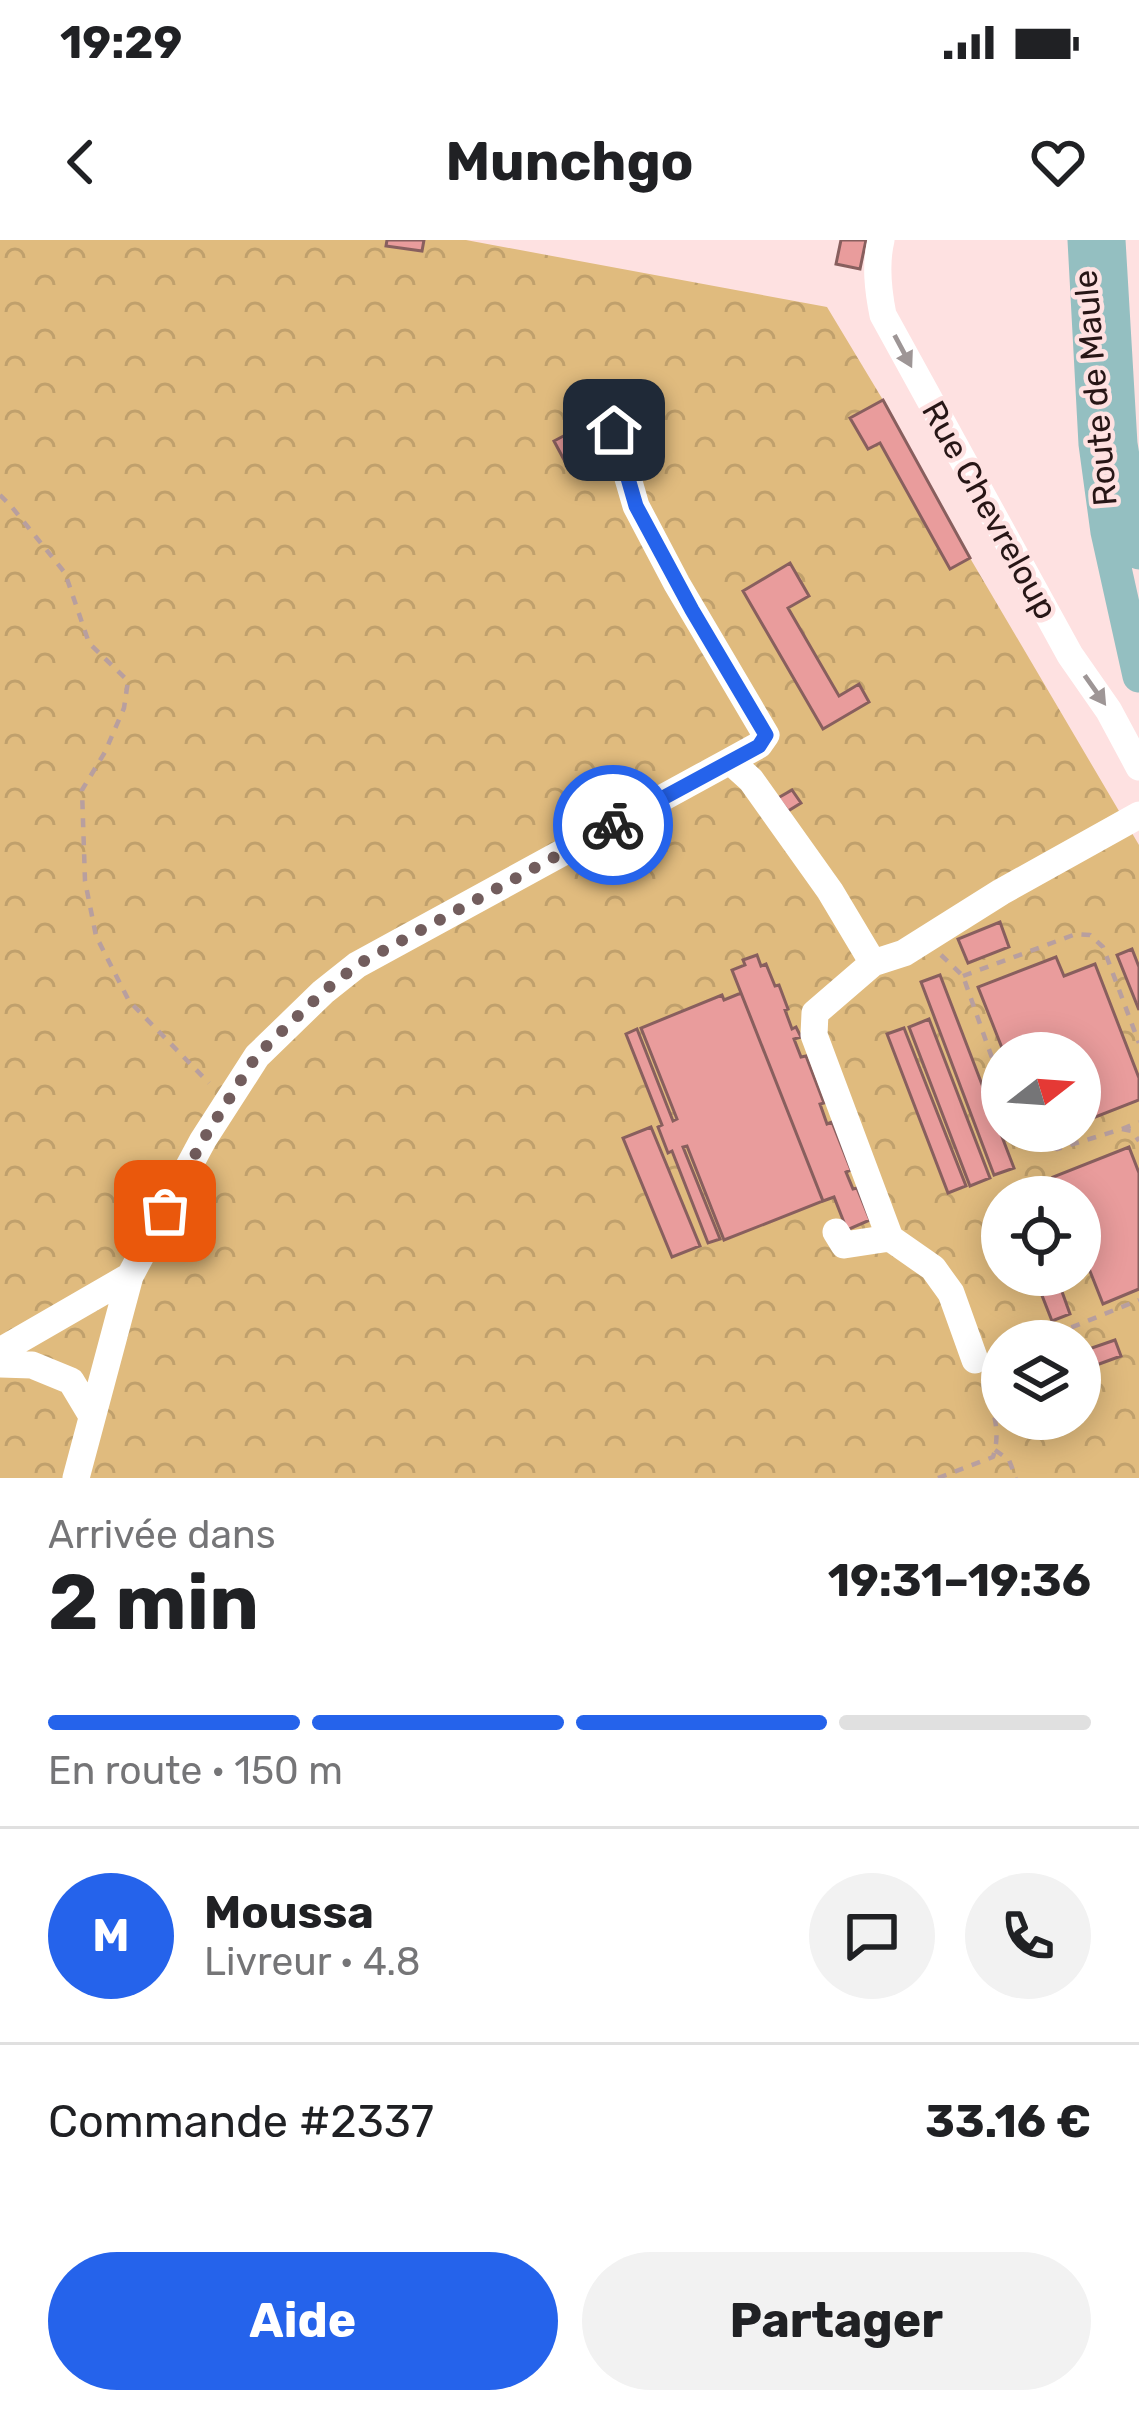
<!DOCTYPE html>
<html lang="fr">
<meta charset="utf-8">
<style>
body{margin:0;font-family:Rubik,sans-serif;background:#f2f2f2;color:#202124;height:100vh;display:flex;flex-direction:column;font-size:45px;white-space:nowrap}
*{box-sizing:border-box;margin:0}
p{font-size:39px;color:#757577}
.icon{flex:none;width:66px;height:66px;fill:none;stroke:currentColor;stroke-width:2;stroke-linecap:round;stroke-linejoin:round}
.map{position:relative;height:1238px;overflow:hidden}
.side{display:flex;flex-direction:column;background:#fff;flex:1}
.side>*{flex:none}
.needle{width:78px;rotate:73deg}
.tools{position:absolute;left:981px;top:792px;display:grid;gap:24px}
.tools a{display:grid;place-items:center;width:120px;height:120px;border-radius:50%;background:#fff;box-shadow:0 6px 30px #0003;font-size:60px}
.pin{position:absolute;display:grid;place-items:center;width:102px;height:102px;color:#fff;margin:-51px;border-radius:24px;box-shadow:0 6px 18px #0006}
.courier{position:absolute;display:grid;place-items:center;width:120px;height:120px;margin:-60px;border:9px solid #2563eb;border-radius:50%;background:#fff;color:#222;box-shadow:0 3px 15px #0007}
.overview em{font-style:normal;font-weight:700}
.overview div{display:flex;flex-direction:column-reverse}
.overview{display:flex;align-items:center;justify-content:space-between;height:204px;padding:0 48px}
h1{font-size:78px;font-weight:700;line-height:90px}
.bar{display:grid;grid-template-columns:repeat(4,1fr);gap:18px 12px;align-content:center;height:144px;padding:0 48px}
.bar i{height:15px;border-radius:9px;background:#e0e0e0}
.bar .current{background:#2563eb}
.bar p{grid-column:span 4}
.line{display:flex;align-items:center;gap:30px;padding:0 48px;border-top:3px solid #e0e0e0}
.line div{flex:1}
.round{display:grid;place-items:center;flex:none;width:126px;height:126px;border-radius:63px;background:#f2f2f2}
.cta{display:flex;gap:24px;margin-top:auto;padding:24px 48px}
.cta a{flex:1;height:138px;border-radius:72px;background:#2563eb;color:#fff;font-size:48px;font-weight:700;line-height:138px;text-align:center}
.cta a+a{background:#f2f2f2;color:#202124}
.status{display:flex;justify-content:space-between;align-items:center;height:84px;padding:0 60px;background:#fff;direction:ltr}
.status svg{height:33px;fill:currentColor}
header{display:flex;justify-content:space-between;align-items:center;height:156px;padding:0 48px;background:#fff;font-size:54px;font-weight:700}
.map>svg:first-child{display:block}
.park{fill:url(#park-crowns);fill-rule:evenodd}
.building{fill:#e99c9c;stroke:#885f5e;stroke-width:3}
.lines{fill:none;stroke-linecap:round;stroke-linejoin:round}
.path{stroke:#b89f9f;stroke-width:4.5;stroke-dasharray:9 9;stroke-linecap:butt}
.minor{stroke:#fff;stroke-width:27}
.major{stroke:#94bfc1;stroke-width:33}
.oneway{fill:#9e9696}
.done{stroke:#725d5d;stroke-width:12;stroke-dasharray:0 21.6}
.route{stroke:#2563eb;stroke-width:15}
.labels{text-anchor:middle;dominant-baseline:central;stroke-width:9;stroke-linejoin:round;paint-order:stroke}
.street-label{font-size:33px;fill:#271616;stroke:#fee1e1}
</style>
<div class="status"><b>19:29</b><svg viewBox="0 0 49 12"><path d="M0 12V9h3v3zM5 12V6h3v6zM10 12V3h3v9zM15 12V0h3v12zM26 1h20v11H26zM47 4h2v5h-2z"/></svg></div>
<header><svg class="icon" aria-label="back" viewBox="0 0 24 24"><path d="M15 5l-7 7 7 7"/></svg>Munchgo<svg class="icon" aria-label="heart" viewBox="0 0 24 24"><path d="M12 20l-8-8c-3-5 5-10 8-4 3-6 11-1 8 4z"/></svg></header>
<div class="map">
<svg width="1139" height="1238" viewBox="0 0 1139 1238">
<defs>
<pattern id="park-crowns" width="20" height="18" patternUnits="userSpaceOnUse" patternTransform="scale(3)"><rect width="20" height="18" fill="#e0bb7e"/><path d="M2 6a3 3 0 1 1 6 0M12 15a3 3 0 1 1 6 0" fill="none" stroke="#c0a06c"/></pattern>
</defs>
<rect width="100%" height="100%" fill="#fee1e1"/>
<path class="park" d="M0 0H466L827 67 883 160 970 318 1139 605V1238H0ZM1002 813H1080V891H1002ZM1002 957H1080V1035H1002ZM1002 1101H1080V1179H1002Z"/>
<path class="building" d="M387 0H424L422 11 386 6Z
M841 0H866L860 29 836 24Z
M883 160 970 318 950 329 880 203 868 209 850 178Z
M573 191 588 221 570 231 554 201Z
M790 323 809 356 788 368 839 456 859 444 869 462 823 489 743 351Z
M792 550 801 563 788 571 778 558Z
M1000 682 1009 707 968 723 958 699Z
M1132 709 1139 727V770L1117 715Z
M757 715 761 726 766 724 775 746 779 745 788 769 785 770 792 789 796 787 801 797 794 799 801 817 806 816 824 863 820 864 827 884 832 882 851 930 846 932 853 949 857 948 870 980 847 990 834 957 823 961 732 730 745 725 743 720Z
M1056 717 1064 736 1095 724 1139 838V860L1080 883V813H1004L978 747Z
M940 735 1014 928 994 935 921 742Z
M741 753 823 961 724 1000 687 906 683 907 720 999 708 1003 672 911 668 913 658 887 662 885 626 794 637 789 673 881 677 879 641 788 722 755 724 760Z
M929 779 990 938 970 946 909 787Z
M904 788 966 946 948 953 887 794Z
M651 887 700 1006 672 1017 623 898Z
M1129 907 1139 933V1049L1103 1064 1080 1006V957H1061L1053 937Z
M1034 1035H1056L1070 1074 1052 1081Z
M1115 1100 1121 1116 1080 1131V1112Z"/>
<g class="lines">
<path class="path" d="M0 255 11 266 65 333 89 403 128 441 124 468 105 512 82 550 85 641 96 696 129 761 209 843
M941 715 963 736 1002 846
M963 736 1076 694 1090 695 1103 707 1139 803
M1122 889 1139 882
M1024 891 1032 903 1057 909 1122 889 1132 891 1139 901
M1038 1101 1139 1060
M995 1210 1009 1220 1016 1238
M938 1238 993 1217C1002 1189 992 1167 982 1140"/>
<path class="minor" d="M881 0C875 25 878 50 883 75L1070 415 1109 471 1139 527
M614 190 636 266 677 344 766 495 759 505 730 521
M836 992 844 1005 890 998 814 795 815 773 873 723
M890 998 933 1028 951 1053 975 1120
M0 1111 130 1036
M0 1124 32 1125 71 1141 92 1176
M76 1238 130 1036 203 900 257 816 323 752 357 725 730 521 751 540 830 651 873 723 904 713 1001 652 1139 575"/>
<path class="major" d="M1084 0 1095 204 1107 292 1139 436
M1109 0 1121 204 1139 313"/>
</g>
<defs><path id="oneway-solid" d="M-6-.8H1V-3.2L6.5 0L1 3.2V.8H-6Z" transform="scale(3)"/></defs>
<g class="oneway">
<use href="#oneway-solid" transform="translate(903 111) rotate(62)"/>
<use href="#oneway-solid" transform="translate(1095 450) rotate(55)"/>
</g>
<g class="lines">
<path class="done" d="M165 971 203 900 257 815 323 752 357 725 613 585"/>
<path class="route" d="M613 585 759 506 766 495 692 370 636 266 614 190"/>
</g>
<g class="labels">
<g class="street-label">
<text transform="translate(1095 148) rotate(-95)">Route de Maule</text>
<text transform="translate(990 270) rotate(61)">Rue Chevreloup</text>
</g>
</g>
</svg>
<div class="tools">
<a><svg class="needle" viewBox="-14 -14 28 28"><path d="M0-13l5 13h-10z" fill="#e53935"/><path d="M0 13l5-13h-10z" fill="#757577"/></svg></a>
<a><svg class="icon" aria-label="locate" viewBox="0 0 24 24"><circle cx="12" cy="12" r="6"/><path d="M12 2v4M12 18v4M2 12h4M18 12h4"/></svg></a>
<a><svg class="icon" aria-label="layers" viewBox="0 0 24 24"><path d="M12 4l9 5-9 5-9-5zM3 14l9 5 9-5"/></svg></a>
</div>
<div class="pin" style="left:165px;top:971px;background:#ea580c"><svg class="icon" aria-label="bag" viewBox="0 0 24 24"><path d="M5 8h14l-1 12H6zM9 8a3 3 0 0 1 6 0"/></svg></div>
<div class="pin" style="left:614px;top:190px;background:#1f2937"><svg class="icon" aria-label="home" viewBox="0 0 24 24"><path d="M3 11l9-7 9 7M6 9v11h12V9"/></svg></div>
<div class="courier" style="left:613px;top:585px"><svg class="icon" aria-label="bike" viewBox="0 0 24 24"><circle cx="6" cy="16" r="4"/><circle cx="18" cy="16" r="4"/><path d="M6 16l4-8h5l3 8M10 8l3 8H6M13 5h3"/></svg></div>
</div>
<section class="side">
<div class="overview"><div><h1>2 min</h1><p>Arrivée dans</p></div><em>19:31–19:36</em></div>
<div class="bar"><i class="current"></i><i class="current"></i><i class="current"></i><i></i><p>En route · 150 m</p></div>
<div class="line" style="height:216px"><b class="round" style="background:#2563eb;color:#fff">M</b><div><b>Moussa</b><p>Livreur · 4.8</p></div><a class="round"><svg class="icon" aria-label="chat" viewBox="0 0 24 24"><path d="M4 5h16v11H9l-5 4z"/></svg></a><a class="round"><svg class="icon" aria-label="phone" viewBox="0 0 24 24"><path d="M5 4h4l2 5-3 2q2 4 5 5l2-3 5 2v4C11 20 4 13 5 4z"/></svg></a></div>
<div class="line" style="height:156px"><div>Commande #2337</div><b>33.16 €</b></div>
<div class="cta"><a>Aide</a><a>Partager</a></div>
</section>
